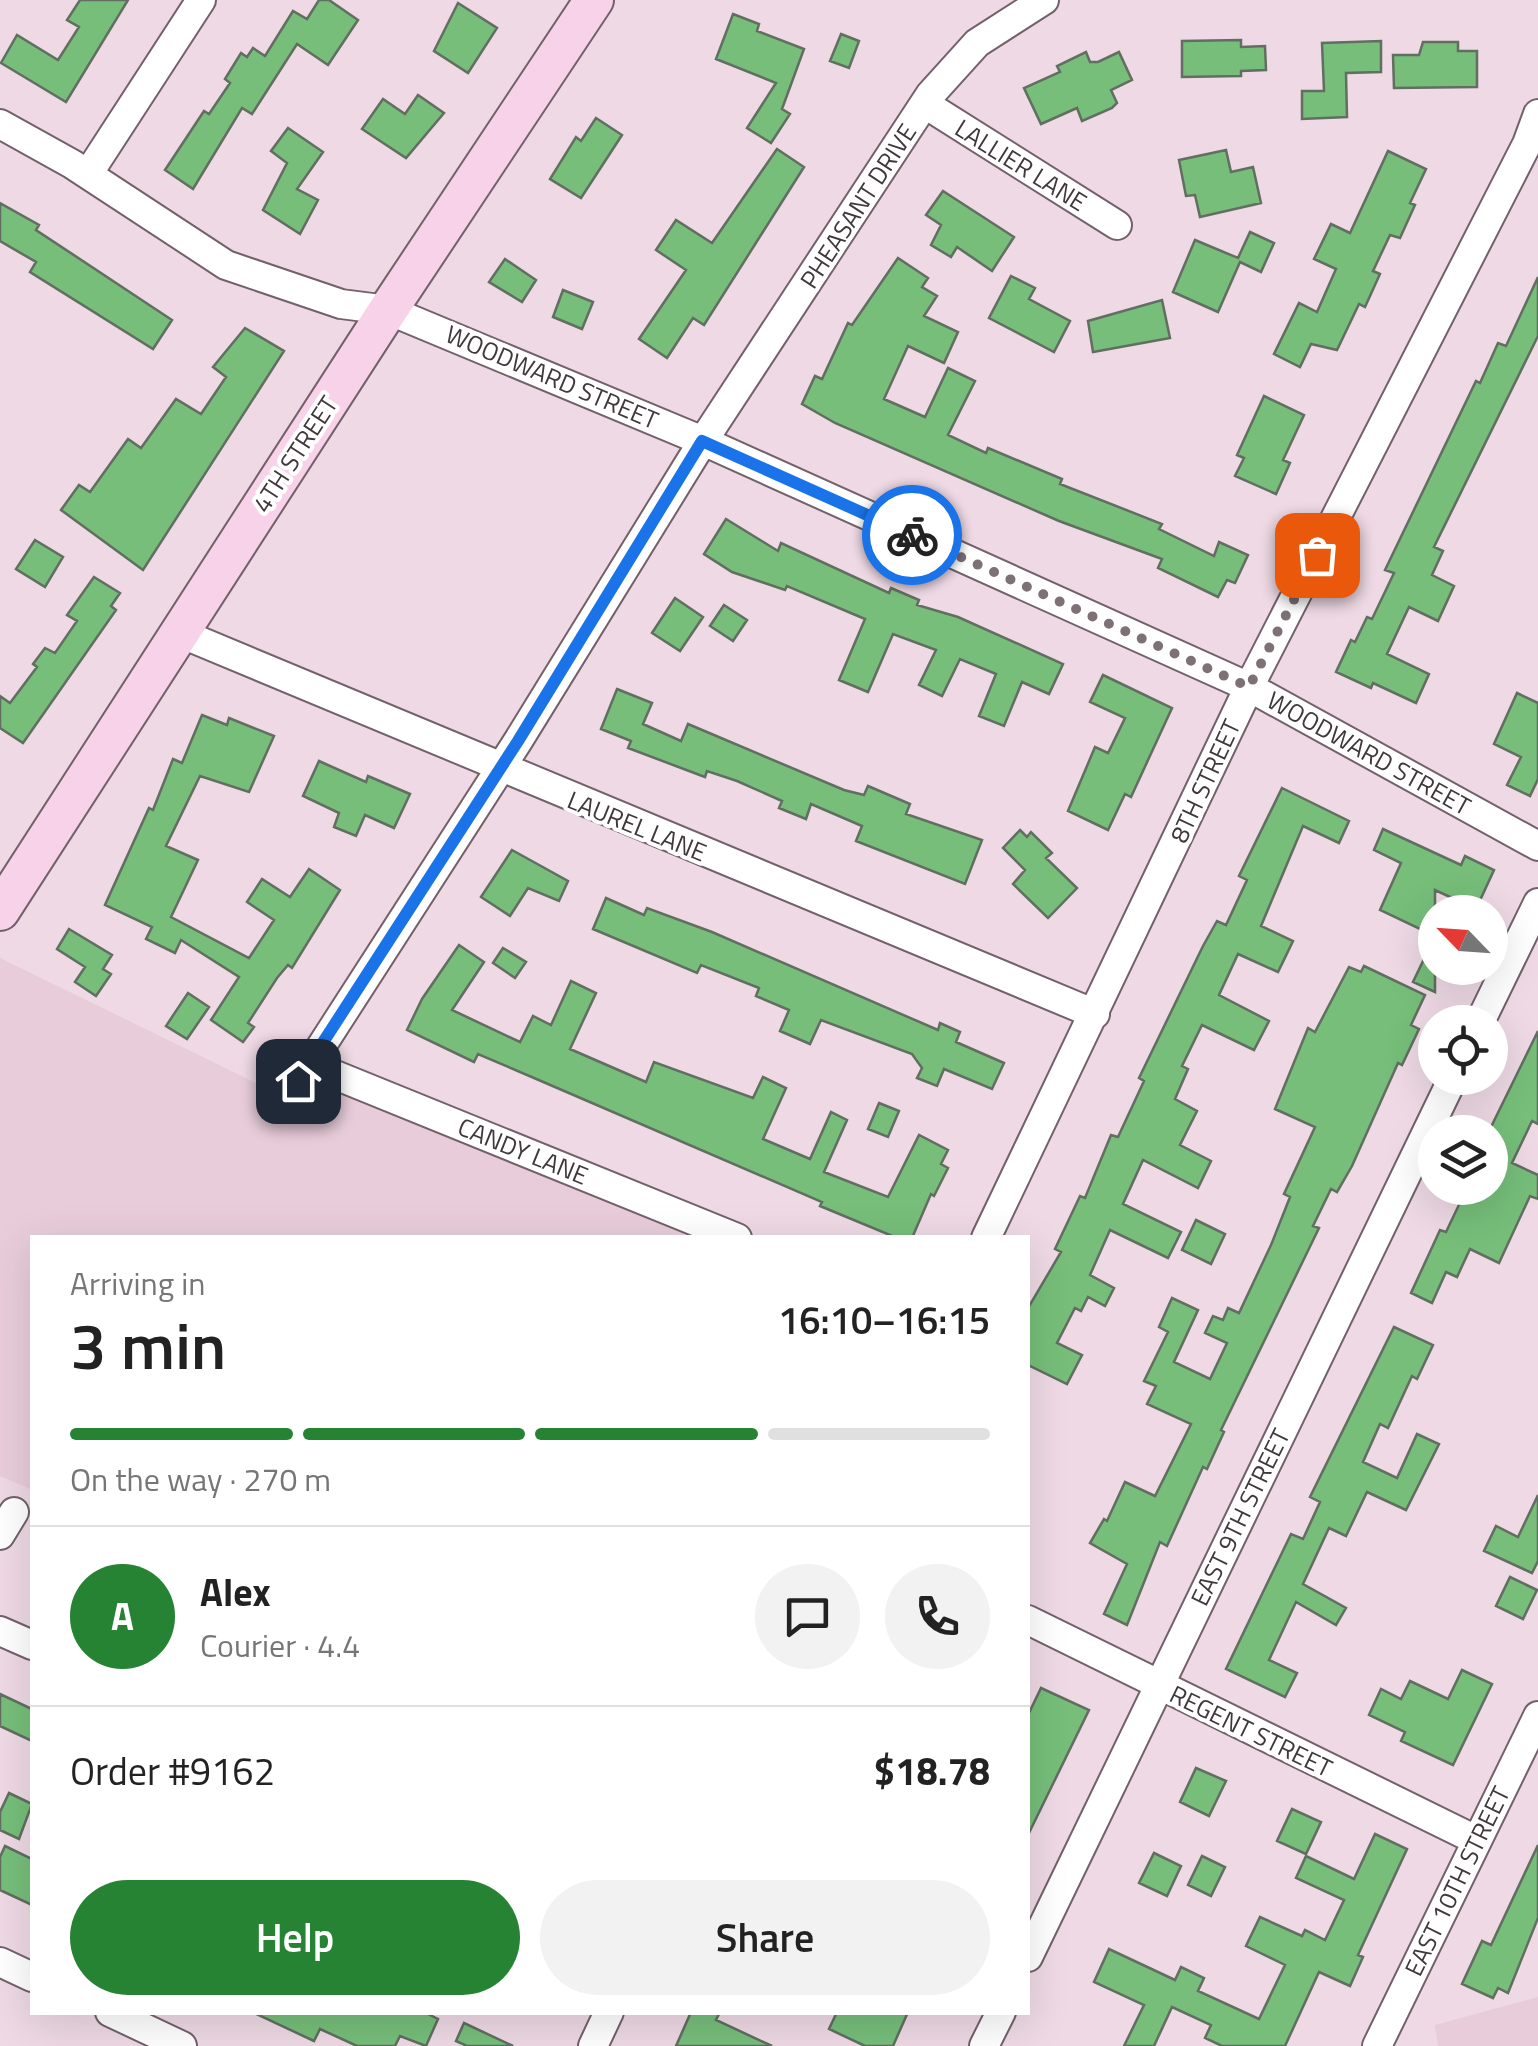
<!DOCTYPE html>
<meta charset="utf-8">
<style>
body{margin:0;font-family:"Titillium Web",sans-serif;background:#f2f2f2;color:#222;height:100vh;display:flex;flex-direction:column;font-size:38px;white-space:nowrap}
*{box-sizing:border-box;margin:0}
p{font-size:32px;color:#767676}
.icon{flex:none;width:55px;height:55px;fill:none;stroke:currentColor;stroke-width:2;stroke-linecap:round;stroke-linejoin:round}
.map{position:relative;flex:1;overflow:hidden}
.side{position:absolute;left:30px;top:1235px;width:1000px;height:780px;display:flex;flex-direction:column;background:#fff;border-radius:0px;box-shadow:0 10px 40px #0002}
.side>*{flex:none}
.needle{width:65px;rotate:295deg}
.controls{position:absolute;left:1418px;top:895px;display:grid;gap:20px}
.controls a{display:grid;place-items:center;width:90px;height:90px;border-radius:50%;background:#fff;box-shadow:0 10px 40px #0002;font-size:50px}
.pin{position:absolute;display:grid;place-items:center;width:85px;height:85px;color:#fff;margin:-42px;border-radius:20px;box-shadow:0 5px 15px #0006}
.courier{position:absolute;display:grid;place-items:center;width:100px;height:100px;margin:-50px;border:8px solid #1a73e8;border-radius:50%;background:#fff;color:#222;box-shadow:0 2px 12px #0007}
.overview em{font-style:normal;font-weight:600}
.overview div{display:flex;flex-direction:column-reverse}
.overview{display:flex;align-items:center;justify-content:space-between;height:170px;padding:0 40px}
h1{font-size:65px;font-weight:600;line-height:75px}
.bar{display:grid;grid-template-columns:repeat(4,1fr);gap:15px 10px;align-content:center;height:120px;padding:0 40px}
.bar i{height:12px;border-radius:8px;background:#e0e0e0}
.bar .selected{background:#268334}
.bar p{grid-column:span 4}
.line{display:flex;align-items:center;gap:25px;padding:0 40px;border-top:2px solid #e0e0e0}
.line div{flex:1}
.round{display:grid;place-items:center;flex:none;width:105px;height:105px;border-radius:52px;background:#f2f2f2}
.button{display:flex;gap:20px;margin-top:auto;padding:20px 40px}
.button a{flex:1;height:115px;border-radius:60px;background:#268334;color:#fff;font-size:40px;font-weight:600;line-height:115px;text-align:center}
.button a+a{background:#f2f2f2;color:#222}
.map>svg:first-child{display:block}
.built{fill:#e8ccda}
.building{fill:#76be7a;stroke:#616e61;stroke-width:2.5}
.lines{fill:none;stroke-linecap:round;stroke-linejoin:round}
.street-casing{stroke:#72616a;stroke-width:32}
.secondary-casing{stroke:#72616a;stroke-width:42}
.street{stroke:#fff;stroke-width:28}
.secondary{stroke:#f8d2e9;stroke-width:38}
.done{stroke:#7d7077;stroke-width:10;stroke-dasharray:0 18}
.route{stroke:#1a73e8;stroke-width:12}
.labels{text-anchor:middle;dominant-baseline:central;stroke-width:8;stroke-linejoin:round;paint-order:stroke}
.street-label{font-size:25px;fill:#40383c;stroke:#fff}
</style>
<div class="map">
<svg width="1538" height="2046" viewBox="0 0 1538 2046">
<rect width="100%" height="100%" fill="#eed9e4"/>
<path class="built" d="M0 958 287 1098 308 1064 737 1237 32 1238V1490L0 1476Z
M1538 1997V2046H1438L1435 2025Z"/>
<path class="building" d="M80 0H128L66 102 1 63 17 35 58 60 79 27 67 20Z
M319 0H329L358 20 328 65 297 44 252 114 242 108 193 189 165 170 204 111 209 114 230 83 225 79 241 53 247 57 253 48 265 56 293 11 307 19Z
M458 3 497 28 468 73 434 51Z
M733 14 759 24 757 31 804 49 782 109 790 114 771 143 747 128 776 83 716 59Z
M841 34 859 41 849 68 830 61Z
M1241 40V47L1265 46 1266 70 1241 71V76L1182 77V41Z
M1381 41V72L1346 73 1347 117 1302 119V91H1324L1322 43Z
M1423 42H1458V51H1477V87L1394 88 1393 55H1419Z
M1086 52 1090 62H1098L1119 52 1132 80 1111 90 1117 103 1112 108 1082 121 1077 108 1041 124 1024 88 1060 72 1057 66Z
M418 95 444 113 406 158 362 129 383 99 405 114Z
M596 118 622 135 581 198 550 179 576 137 581 141Z
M288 128 323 152 297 189 318 200 300 234 263 210 287 163 271 151Z
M777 149 804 167 704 325 693 318 667 358 639 339 686 270 656 250 676 220 712 243Z
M1226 150 1231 172 1253 167 1261 203 1200 217 1195 195 1186 196 1179 160Z
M1388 151 1426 169 1410 203 1415 205 1400 238 1390 235 1373 271 1380 274 1365 307 1359 304 1337 350 1311 344 1300 367 1274 354 1299 303 1317 312 1336 269 1314 259 1331 224 1350 233Z
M943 191 1014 237 992 271 957 247 951 257 931 245 941 225 926 215Z
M0 203 39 225 36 230 172 320 153 349 30 272 36 262 0 241Z
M1250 232 1274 243 1261 272 1240 262 1218 312 1173 292 1195 240 1238 258Z
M898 258 928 278 922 287 937 296 924 316 958 332 944 363 908 346 884 399 925 417 948 368 975 381 948 435 986 453 988 448 1062 479 1060 484 1162 524 1159 529 1214 556 1219 542 1248 555 1235 583 1227 580 1218 597 1158 568 1162 559 1059 521 835 423 802 404 815 376 822 379 848 323 852 325Z
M505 259 536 280 522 302 489 282Z
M1011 276 1035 288 1029 299 1070 321 1054 352 989 318Z
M1538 277V336L1434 547 1443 551 1432 575 1454 586 1438 621 1409 607 1387 654 1429 674 1416 703 1373 683 1371 688 1336 672 1351 640 1355 642 1367 617 1372 619 1394 573 1385 570 1476 381 1480 383 1498 343 1506 346Z
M563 290 593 302 582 329 553 317Z
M1162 300 1170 338 1093 352 1088 321Z
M245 328 284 351 143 570 61 510 79 485 90 492 128 439 141 448 176 399 201 414 226 377 213 367Z
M1264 396 1304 415 1283 460 1290 463 1276 494 1235 476 1244 458 1237 455Z
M726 519 778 551 781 543 889 593 891 588 919 600 917 605 958 617 1063 664 1049 694 1022 682 1004 726 979 716 996 674 960 659 942 696 919 685 936 650 893 634 868 692 839 680 865 619 787 586 785 590 732 572 704 554Z
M35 540 63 557 45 587 16 569Z
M94 577 120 593 111 606 116 610 23 743 0 728V696L10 703 37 667 33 664 45 648 55 653 77 621 67 615Z
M675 598 703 617 680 651 652 633Z
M724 605 747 620 733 641 710 626Z
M1103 675 1172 708 1131 797 1125 794 1108 830 1068 811 1095 747 1108 753 1125 718 1090 702Z
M617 689 652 703 643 724 681 741 688 724 844 790 864 795 868 786 910 804 906 814 982 840 965 884 856 841 862 826 811 804 806 819 779 808 782 801 737 781 707 771 705 777 628 748 631 741 601 729Z
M1517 693 1538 703V779L1530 796 1507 785 1521 757 1494 744Z
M202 715 227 725 229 718 274 736 249 792 200 776 166 846 198 860 171 917 249 958 274 920 247 902 262 879 290 897 309 869 340 890 292 968 288 965 277 978 248 1023 254 1027 243 1042 211 1020 239 977 181 940 175 953 146 939 152 927 105 905 149 808 153 810 173 759 182 763Z
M319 761 366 782 368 776 410 794 394 828 365 815 356 836 334 827 339 813 303 796Z
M1282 788 1349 821 1339 843 1303 826 1261 926 1293 941 1278 972 1238 954 1219 995 1269 1021 1254 1050 1202 1025 1182 1066 1188 1069 1175 1099 1197 1111 1180 1145 1211 1161 1198 1188 1143 1160 1123 1204 1181 1232 1168 1258 1110 1230 1090 1275 1114 1288 1105 1306 1088 1297 1081 1311 1075 1308 1057 1343 1082 1355 1067 1384 1028 1365V1308L1061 1252 1055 1249 1080 1196 1085 1198 1111 1135 1118 1137 1144 1081 1139 1078 1203 946 1217 921 1226 925 1247 880 1239 876Z
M1383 829 1461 865 1465 856 1494 870 1476 909 1435 890V992L1413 982 1435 936 1380 910 1401 863 1374 850Z
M1020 830 1027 837 1031 832 1052 853 1046 858 1077 888 1048 918 1013 884 1025 870 1003 848Z
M512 850 568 881 559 901 528 888 510 916 481 897Z
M606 898 644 915 647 908 712 932 938 1030 940 1023 960 1032 956 1042 1004 1063 992 1089 944 1069 937 1086 917 1078 922 1068 912 1054 821 1020 810 1044 780 1031 789 1010 756 996 759 988 701 965 697 973 593 929Z
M69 929 112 955 103 969 111 974 96 996 75 982 85 967 57 949Z
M459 945 484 962 452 1010 520 1042 533 1016 551 1025 571 981 596 993 570 1049 646 1082 654 1062 753 1098 763 1077 786 1088 763 1139 810 1159 831 1112 847 1120 824 1172 888 1197 919 1135 948 1150 941 1164 948 1168 934 1196 931 1194 912 1238H897L820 1206 822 1202 541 1081 478 1054 474 1062 407 1030 422 999Z
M503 948 526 962 515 978 493 963Z
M1364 966 1425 995 1411 1025 1419 1029 1402 1065 1398 1063 1352 1166 1337 1192 1331 1189 1313 1226 1319 1228 1221 1430 1224 1432 1207 1469 1203 1467 1167 1546 1160 1542 1127 1625 1104 1614 1127 1564 1090 1543 1104 1519 1107 1521 1125 1482 1155 1496 1191 1424 1147 1404 1156 1386 1144 1381 1168 1332 1159 1327 1172 1298 1198 1310 1174 1362 1210 1379 1227 1343 1205 1333 1213 1316 1223 1320 1228 1308 1239 1313 1271 1245 1290 1197 1284 1194 1315 1127 1275 1109 1308 1028 1315 1032 1349 967 1361 972Z
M188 993 209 1007 187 1039 166 1026Z
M1538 1031V1124L1532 1121 1512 1163 1538 1175V1199L1530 1196 1499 1263 1470 1249 1457 1277 1446 1272 1432 1303 1411 1293 1440 1230 1446 1232 1467 1188H1490V1129Z
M879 1103 899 1111 888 1137 868 1129Z
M1196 1220 1225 1234 1211 1264 1182 1250Z
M1394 1327 1433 1345 1417 1379 1412 1376 1388 1428 1380 1424 1363 1462 1397 1478 1417 1434 1439 1444 1406 1510 1367 1492 1346 1536 1329 1528 1303 1584 1346 1608 1336 1625 1296 1602 1269 1660 1297 1673 1285 1697 1226 1669 1291 1534 1303 1539 1320 1502 1310 1497Z
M1538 1495V1561L1532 1573 1484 1551 1496 1526 1518 1537Z
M1510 1577 1537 1590 1523 1619 1496 1606Z
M1462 1670 1492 1684 1453 1765 1401 1741 1405 1732 1369 1715 1381 1689 1401 1699 1410 1681 1448 1699Z
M1041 1688 1089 1710 1028 1835V1715Z
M0 1694 32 1709V1741L0 1726Z
M1196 1768 1226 1781 1209 1816 1180 1802Z
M9 1793 32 1804 19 1839 0 1830V1812Z
M1292 1809 1321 1822 1306 1854 1277 1841Z
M1375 1834 1407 1849 1358 1955 1363 1957 1350 1986 1319 1972 1285 2046H1222L1205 2038 1211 2025 1172 2007 1154 2046H1124L1144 2005 1094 1982 1109 1949 1175 1980 1181 1967 1204 1978 1198 1991 1259 2019 1285 1965 1246 1946 1260 1917 1302 1936 1305 1930 1325 1940 1344 1900 1296 1878 1306 1856 1354 1879Z
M1538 1845V1918L1508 1993 1498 1988 1493 1998 1462 1984 1482 1941 1491 1945Z
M5 1846 32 1859V1905L0 1890V1857Z
M1154 1853 1181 1866 1167 1896 1139 1883Z
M1202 1856 1225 1867 1211 1896 1188 1885Z
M252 2012H424L438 2019 426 2046 400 2036 395 2046H357L320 2029 314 2041Z
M691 2012H720L716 2020 772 2046H676Z
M837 2012H908L893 2046H865L829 2029Z
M464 2023 513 2046H467L456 2041Z"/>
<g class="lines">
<defs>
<path id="street" d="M925 104 1117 225
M0 124 72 164 226 265 341 304 388 310 703 441 1249 687 1538 846
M88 174 201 0
M180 633 1095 1014
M1480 1022 1538 903
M308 1064 737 1238
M288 1098 518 741 703 441 930 95 977 43 1044 0
M986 1238 1249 687 1527 144 1538 114
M0 1535 14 1512
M1028 1620 1476 1840
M0 1631 32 1645
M1028 1957 1453 1078
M0 1962 32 1977
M110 2012 182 2046
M593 2046 609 2012
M984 2046 1001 2012
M1377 2046 1538 1716"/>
<path id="secondary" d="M0 911 388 310 594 0"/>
</defs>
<use href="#street" class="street-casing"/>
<use href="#secondary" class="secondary-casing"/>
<use href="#street" class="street"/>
<use href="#secondary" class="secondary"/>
</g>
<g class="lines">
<path class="done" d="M912 535 1249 687 1317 555"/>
<path class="route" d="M298 1081 518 741 702 441 912 535"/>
</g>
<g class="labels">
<g class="street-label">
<text transform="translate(1021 165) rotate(32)">LALLIER LANE</text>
<text transform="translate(858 206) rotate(-57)">PHEASANT DRIVE</text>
<text transform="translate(552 377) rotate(23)">WOODWARD STREET</text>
<text transform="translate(295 454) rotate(-57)">4TH STREET</text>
<text transform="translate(1369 753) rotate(29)">WOODWARD STREET</text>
<text transform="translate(1205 781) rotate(-65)">8TH STREET</text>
<text transform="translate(637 826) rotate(22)">LAUREL LANE</text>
<text transform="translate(523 1151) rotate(22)">CANDY LANE</text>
<text transform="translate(1240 1517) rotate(-64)">EAST 9TH STREET</text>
<text transform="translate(1251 1731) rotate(26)">REGENT STREET</text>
<text transform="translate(1457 1881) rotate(-64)">EAST 10TH STREET</text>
</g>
</g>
</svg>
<div class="controls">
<a><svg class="needle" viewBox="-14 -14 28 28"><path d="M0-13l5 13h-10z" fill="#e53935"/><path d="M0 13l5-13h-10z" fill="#767676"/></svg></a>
<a><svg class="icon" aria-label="locate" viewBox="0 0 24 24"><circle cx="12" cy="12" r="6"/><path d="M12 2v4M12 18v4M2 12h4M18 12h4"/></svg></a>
<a><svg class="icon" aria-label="layers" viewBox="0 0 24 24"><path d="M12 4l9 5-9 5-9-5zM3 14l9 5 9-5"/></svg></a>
</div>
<div class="pin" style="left:1317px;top:555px;background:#ea580c"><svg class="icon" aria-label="bag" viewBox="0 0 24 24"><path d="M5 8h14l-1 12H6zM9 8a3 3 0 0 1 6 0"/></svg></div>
<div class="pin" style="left:298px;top:1081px;background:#1f2937"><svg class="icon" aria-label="home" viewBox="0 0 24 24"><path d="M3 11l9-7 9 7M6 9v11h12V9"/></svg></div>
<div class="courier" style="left:912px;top:535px"><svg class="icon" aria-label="bike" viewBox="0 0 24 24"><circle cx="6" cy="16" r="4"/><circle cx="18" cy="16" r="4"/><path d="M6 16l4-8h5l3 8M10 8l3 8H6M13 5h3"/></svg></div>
<section class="side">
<div class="overview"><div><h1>3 min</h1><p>Arriving in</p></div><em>16:10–16:15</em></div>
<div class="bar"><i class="selected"></i><i class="selected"></i><i class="selected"></i><i></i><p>On the way · 270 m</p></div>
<div class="line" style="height:180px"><b class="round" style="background:#268334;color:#fff">A</b><div><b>Alex</b><p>Courier · 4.4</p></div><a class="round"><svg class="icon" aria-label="chat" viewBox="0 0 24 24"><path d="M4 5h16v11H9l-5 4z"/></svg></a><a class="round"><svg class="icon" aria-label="phone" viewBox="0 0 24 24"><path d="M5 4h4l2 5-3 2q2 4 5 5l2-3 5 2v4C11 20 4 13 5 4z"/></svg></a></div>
<div class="line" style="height:130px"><div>Order #9162</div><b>$18.78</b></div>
<div class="button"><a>Help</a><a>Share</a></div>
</section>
</div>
